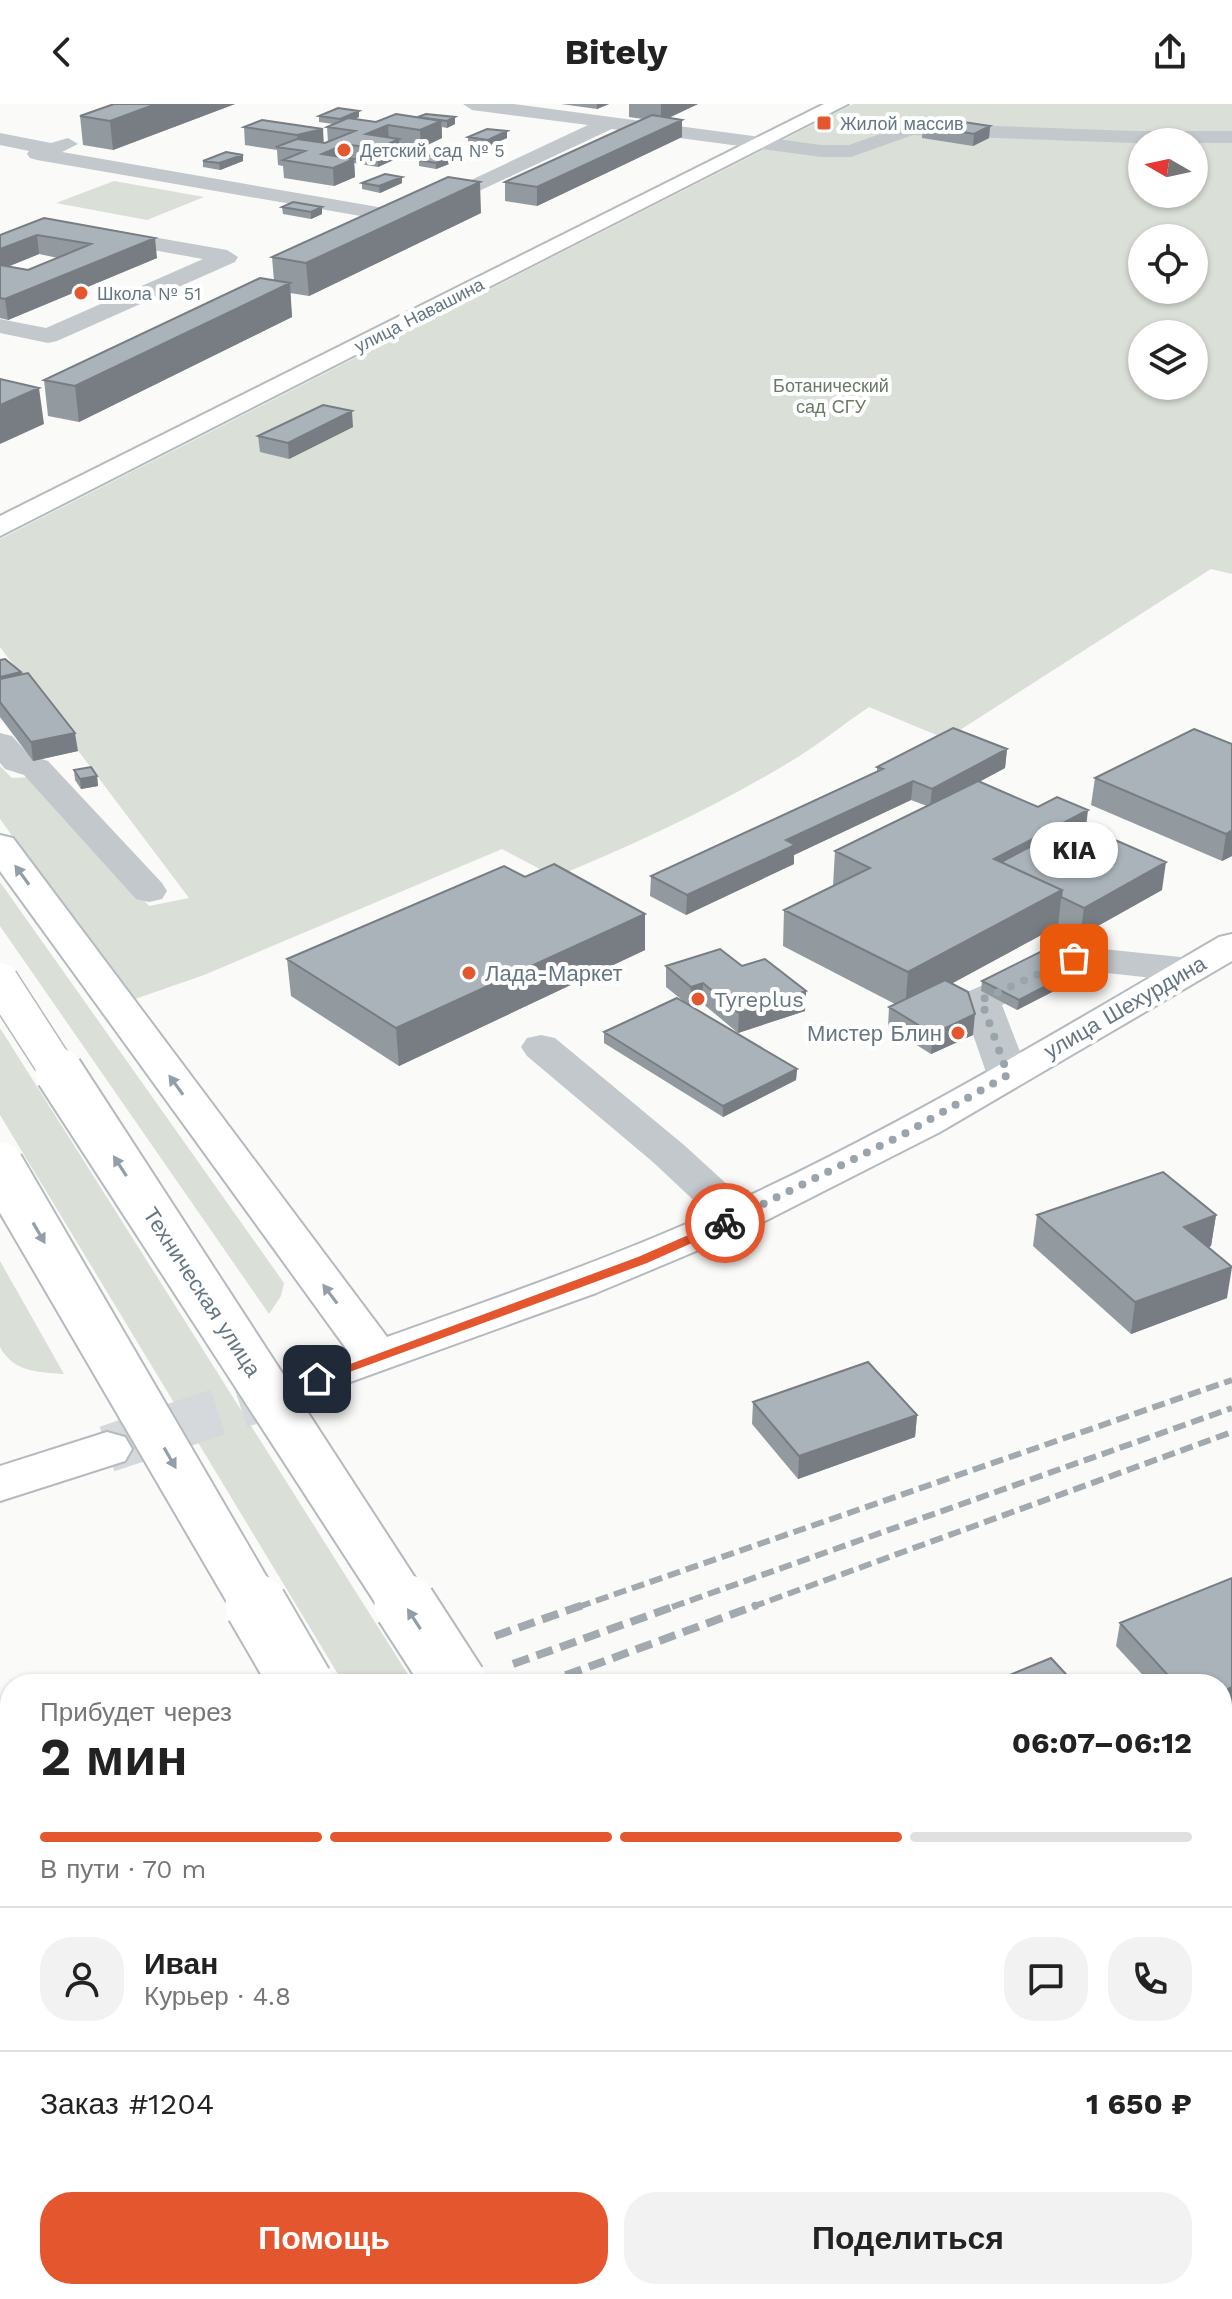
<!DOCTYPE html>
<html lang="ru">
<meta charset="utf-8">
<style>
body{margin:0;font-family:"Work Sans",sans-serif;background:#f2f2f2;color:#222;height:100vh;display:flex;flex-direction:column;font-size:30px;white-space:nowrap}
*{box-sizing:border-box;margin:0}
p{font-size:26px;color:#767676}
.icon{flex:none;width:44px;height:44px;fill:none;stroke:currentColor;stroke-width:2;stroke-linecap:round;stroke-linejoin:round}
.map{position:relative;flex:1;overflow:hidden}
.sheet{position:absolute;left:0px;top:1570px;width:1232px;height:626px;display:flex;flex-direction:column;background:#fff;border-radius:32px 32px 0 0;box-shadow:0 2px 6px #0004}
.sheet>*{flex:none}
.needle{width:52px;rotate:279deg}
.controls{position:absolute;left:1128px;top:24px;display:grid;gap:16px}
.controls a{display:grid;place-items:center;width:80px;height:80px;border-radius:50%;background:#fff;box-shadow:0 2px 6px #0004;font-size:40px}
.pin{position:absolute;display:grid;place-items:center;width:68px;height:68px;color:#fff;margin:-34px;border-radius:16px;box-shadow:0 4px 12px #0006}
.courier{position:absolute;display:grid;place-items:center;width:80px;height:80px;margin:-40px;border:6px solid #e4572e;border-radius:50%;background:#fff;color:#222;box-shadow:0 2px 10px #0007}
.bubble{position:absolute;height:56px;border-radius:28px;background:#fff;box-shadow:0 2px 6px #0004;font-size:26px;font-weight:700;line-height:56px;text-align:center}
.overview em{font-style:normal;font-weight:700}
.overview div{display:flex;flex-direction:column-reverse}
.overview{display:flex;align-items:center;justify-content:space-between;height:136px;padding:0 40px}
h1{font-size:52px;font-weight:700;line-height:60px}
.bar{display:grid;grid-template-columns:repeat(4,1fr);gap:12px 8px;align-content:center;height:96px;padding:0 40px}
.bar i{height:10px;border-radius:6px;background:#e0e0e0}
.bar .on{background:#e4572e}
.bar p{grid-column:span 4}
.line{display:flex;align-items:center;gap:20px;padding:0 40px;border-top:2px solid #e0e0e0}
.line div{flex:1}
.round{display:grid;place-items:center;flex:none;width:84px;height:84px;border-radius:32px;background:#f2f2f2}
.cta{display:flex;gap:16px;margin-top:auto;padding:16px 40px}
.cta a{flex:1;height:92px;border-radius:32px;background:#e4572e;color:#fff;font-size:32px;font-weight:700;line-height:92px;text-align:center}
.cta a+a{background:#f2f2f2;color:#222}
header{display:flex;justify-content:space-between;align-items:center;height:104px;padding:0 40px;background:#fff;font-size:36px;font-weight:700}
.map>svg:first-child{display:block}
.green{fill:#dadfd7;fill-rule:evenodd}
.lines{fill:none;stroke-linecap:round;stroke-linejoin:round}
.major-tunnel{stroke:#d5d9db;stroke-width:47;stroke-dasharray:47 23;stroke-linecap:butt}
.major-casing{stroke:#b5babe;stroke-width:4}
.minor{fill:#c3c8cc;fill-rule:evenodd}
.major{fill:#fff;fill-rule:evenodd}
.rail-far1{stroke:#a2aab0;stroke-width:6;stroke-dasharray:13 6;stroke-linecap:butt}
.rail{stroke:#a2aab0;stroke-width:8;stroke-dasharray:17 8;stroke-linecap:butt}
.major-bridge-far2-casing{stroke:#b5babe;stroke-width:39;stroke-linecap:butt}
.major-bridge-far1-casing{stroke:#b5babe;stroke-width:51;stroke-linecap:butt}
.major-bridge-casing{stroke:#b5babe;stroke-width:65;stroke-linecap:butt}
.major-bridge-far2{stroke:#fff;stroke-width:36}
.major-bridge-far1{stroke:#fff;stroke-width:47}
.major-bridge{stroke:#fff;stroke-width:61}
.wall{fill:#929a9f;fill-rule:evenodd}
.shaded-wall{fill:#777d82}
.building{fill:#aab3b9;stroke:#777d82;stroke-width:2}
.oneway{fill:#939fa8}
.route{fill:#e4572e}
.done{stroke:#99a4ac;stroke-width:8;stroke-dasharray:0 14.4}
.poi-dot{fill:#e4572e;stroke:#fff;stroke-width:3}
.labels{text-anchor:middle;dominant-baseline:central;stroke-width:8;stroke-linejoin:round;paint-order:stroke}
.far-poi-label{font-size:18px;fill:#657683;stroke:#fff;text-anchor:start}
.far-street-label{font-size:18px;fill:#657683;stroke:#fff}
.far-park-label{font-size:18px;fill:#687a64;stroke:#fff}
.poi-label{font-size:22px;fill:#657683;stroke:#fff;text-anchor:start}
.street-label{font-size:22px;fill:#657683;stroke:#fff}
</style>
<header><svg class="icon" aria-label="back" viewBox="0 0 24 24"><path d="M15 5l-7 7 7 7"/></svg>Bitely<svg class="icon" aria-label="share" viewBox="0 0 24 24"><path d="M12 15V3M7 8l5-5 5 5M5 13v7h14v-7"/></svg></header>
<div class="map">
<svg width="1232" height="2195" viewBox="0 0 1232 2195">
<rect width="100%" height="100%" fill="#fafaf8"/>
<path class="green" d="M853 0H1232V470L1211 465 946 635 869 603C842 621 816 643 788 659 713 704 636 740 555 773L502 745 204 871 132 896 0 715V662L12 674 34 673 149 802 189 794 0 543V435ZM1142 38H1194V90H1142ZM1142 134H1194V186H1142ZM1142 230H1194V282H1142Z
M114 77 204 93 147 116 56 99Z
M0 778 284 1179 281 1192 269 1210 0 822Z
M0 924 414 1580H344L0 1011Z
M0 1157 64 1270C38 1268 13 1268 0 1243Z
M440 2186H576L581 2195H444Z"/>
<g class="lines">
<path class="major-tunnel" d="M107 1345 317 1275"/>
<defs>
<path id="major" d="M824 0H848L0 432V412Z
M0 731 13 734 387 1233C499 1193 612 1154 720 1105 893 1027 1055 929 1219 833L1232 830V857L940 1028 751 1124 596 1189 317 1290 300 1286 293 1275 300 1264 348 1247 0 767Z
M107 1328 125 1333 132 1345 125 1357 0 1397V1362Z
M630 2186H702L706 2195H634Z
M807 2186H878L882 2195H811Z"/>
</defs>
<use href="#major" class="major-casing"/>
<path class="minor" d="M463 0H514L821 41H849L911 19 1133 27H1232V39H1133L913 31 851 53H821L612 25 434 108H420L416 104 420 100 588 21 472 6Z
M0 29 51 39 68 34 78 40 62 48 407 108 418 114 407 120 37 56 30 54 27 50 29 47 0 41Z
M50 115 227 146 238 153 235 158 57 237 48 239 0 229V215L46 224 203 155 52 128 0 148V133Z
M0 629 12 632 29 651 48 657 162 779 167 787 162 795 149 798 136 795 24 671 5 665 0 659Z
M1074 842 1190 854 1204 858 1209 866 1204 874 1190 878 1079 866 1002 901 1029 971 1023 980 1008 983 993 980 987 971 961 896 967 888Z
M541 931 555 934 684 1041 754 1105 760 1114 754 1123 738 1127 722 1123 654 1059 527 952 521 943 527 934Z
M1232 1687V1733L1222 1737V1691Z
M67 2186H154L150 2195H63Z
M314 2186H384L388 2195H318Z"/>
<use href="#major" class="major"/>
<path class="rail-far1" d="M578 1503 1232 1276
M672 1503 1232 1304
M752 1503 1232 1328"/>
<path class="rail" d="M495 1532 583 1501
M513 1560 678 1501
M542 1580 757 1501
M0 1721 10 1717
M0 1757 10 1753
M0 1790 10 1786"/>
<defs>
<path id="major-bridge-far2" d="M0 877 60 970"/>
<path id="major-bridge-far1" d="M59 968 406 1503
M0 1062 257 1503"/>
<path id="major-bridge" d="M256 1501 302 1580
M405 1501 456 1580"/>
</defs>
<use href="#major-bridge-far2" class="major-bridge-far2-casing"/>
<use href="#major-bridge-far1" class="major-bridge-far1-casing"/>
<use href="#major-bridge" class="major-bridge-casing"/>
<use href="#major-bridge-far2" class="major-bridge-far2"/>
<use href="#major-bridge-far1" class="major-bridge-far1"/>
<use href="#major-bridge" class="major-bridge"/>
</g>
<path class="wall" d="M114 0H235L113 46 83 41 80 12Z
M561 0H609L597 5Z
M629 0H698L669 14 682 16V33L537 102 505 97V78L643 15 629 13Z
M319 12 359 13 355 15 376 18 418 13H455V20L447 24 442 23V34L421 44 399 41 400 53 378 63 354 59 355 73 334 82 284 74 283 62 278 61 277 46 245 41 244 23 262 16 324 39 328 38 327 23 333 20 319 18Z
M923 21 990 22 989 34 973 42 922 34Z
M507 27V34L488 42 468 40V33Z
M457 50V57L436 65 419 62V56Z
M243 51V57L220 66 203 63V57Z
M362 79H402L380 89 362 85Z
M282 103H322V110L311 115 283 110Z
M481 109 309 192 290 189 292 213 79 318 48 312 44 276 274 177 272 153Z
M44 114 157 154 8 216 0 214V131ZM39 150 58 154 28 166 9 162Z
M353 323 289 355 260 348 258 332Z
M0 556 21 568 22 571 78 647 33 657 0 613Z
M1232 640V752L1222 757 1091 701 1095 674Z
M1007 645 1005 664 979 678 1086 724 1162 786 1080 832 1058 822 952 879 973 931 931 950 888 923 889 903 895 900 783 842 784 806 833 782 835 747 927 702 911 696 794 751V760L686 811 650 792 651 772 877 667V663Z
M74 666 97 672 98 682 81 685 75 676Z
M525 773 645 846 399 962 291 892 287 855Z
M666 862H742L806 887 805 907 738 929 702 899 691 903 797 965 796 976 723 1013 604 939V928L687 900 666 883Z
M1091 868 1017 906 981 887 982 877Z
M1037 1111H1216L1211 1142 1209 1143 1227 1194 1131 1230 1033 1142Z
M753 1298 917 1311 915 1333 798 1375 752 1320Z
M1120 1519 1222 1580H1151L1116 1542Z
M1232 1801V1844L1222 1832V1805Z
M1128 2186H1222L1232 2195H1126Z"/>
<path class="shaded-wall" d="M156 0H235L113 46 110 17Z
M597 0H609L597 5Z
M661 0H698L661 17Z
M359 7V13L340 21V15Z
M455 13V20L447 24V17Z
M682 16V33L537 102V83Z
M441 17 442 34 421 44 420 26Z
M388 21 389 39 366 30Z
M990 22 989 34 973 42 974 30Z
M323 25 324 43 298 46 297 31Z
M507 27V34L488 42V36Z
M399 35 400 53 378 63 377 45Z
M345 40 346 58 322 50Z
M457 50V57L436 65V59Z
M243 51V57L220 66 219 59Z
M354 55 355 73 334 82 333 64Z
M402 73V79L380 89 379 82Z
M480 78 481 109 309 192 306 159Z
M322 103V110L311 115V108Z
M37 131 39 150 0 166V145Z
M155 134 157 154 8 216 5 195Z
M290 179 292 213 79 318 75 282Z
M39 284 44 320 0 340V301Z
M352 307 353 323 289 355 288 339Z
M21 568 23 577 0 583V573Z
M75 629 78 647 33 657 31 638Z
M1007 645 1005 664 930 704 932 685Z
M97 672 98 682 81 685 80 675Z
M913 677 911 696 794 751V760L686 811 687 791 786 736Z
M1088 706 1084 741 1020 775 994 755Z
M1232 726V752L1222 757 1226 730Z
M1166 758 1162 786 1080 832 1084 804Z
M1062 786 1058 822 905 905 908 868Z
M645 810V846L399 962 396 924Z
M1092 858 1091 868 1017 906 1019 896Z
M703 879 702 899 690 903 691 883Z
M806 887 805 907 738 929 739 909Z
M975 910 973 931 931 950 933 930Z
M797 965 796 976 723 1013V1002Z
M1216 1111 1211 1142 1179 1154 1184 1123Z
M1232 1163 1227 1194 1131 1230 1135 1198Z
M917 1311 915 1333 798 1375 799 1352Z
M1232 1583V1605L1222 1609V1588Z
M10 2045V2084L0 2089V2050Z"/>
<path class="building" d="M114 0H156L110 17 80 12Z
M338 4 359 7 340 15 319 12Z
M396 10 441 17 420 26 388 21 366 30 399 35 377 45 345 40 322 50 354 55 333 64 283 56 305 47 276 43 297 35 325 39 355 27 327 23 348 14 376 18Z
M426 10 455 13 447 17 418 13Z
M652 11 682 16 537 83 505 78Z
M937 14 990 22 974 30 923 21Z
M262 16 323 25 297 31 244 23Z
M487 25 507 27 488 36 468 33Z
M440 47 457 50 436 59 419 56Z
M226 48 243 51 219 59 203 57Z
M385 70 402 73 379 82 362 79Z
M448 73 480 78 306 159 272 153Z
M293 98 322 103 311 108 282 103Z
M44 114 155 134 5 195 0 194V161L28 166 91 140 37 131 0 145V131Z
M260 174 290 179 75 282 44 276Z
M0 275 39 284 0 301Z
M323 301 352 307 288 339 258 332Z
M5 555 21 568 0 573V556Z
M28 569 75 629 31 638 0 598V575Z
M953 624 1007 645 932 685 913 677 786 736 795 741 687 791 651 772 883 665 877 663Z
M1194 625 1232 640V726L1226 730 1095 674Z
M91 663 97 672 80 675 74 666Z
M978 677 1038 703 1057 693 1088 706 994 755 1062 786 908 868 784 806 870 764 835 747Z
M1076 719 1166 758 1084 804 1061 793 1062 786 1001 758Z
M554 760 645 810 396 924 287 855 504 762 525 773Z
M1056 840 1092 858 1019 896 982 877Z
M720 845 742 862 765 855 806 887 739 909 703 879 691 883 666 862Z
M945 876 968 888 975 910 933 930 889 903Z
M677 894 797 965 723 1002 604 928Z
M1163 1068 1216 1111 1184 1123 1232 1163 1135 1198 1037 1111Z
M868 1258 917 1311 799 1352 753 1298Z
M1232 1474V1583L1222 1588V1580H1176L1120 1519Z
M1051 1554 1075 1580H988Z
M1232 1801V1829L1222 1817V1805Z
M10 1946V2045L0 2050V1951Z
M1232 2121V2195H1148L1142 2186H1222V2126Z
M1113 2186H1118L1125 2195H1097Z"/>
<defs><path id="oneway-solid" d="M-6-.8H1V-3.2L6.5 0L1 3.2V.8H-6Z" transform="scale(2)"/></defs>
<g class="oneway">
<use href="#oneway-solid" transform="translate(22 771) rotate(-126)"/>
<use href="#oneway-solid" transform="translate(176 981) rotate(-126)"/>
<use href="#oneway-solid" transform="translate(120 1062) rotate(-123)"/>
<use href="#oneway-solid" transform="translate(39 1129) rotate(60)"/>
<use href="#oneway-solid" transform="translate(330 1190) rotate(-127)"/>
<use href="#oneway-solid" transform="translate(170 1354) rotate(60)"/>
<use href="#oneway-solid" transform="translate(414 1515) rotate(-123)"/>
</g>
<path class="route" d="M725 1115 732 1119 730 1122 647 1159 322 1278 317 1279 310 1275 638 1153Z"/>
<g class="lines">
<path class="done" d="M725 1119 904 1030 1008 971 981 896 1074 854"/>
</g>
<g class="poi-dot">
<rect x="816" y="11" width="16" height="16" rx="4"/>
<circle cx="344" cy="46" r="8"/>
<circle cx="81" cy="189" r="8"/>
<circle cx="469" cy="869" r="8"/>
<circle cx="698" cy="895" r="8"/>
<circle cx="958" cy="929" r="8"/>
</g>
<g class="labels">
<g class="far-poi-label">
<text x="840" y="19">Жилой массив</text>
<text x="360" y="46">Детский сад № 5</text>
<text x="97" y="189">Школа № 51</text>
</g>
<g class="far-street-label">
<text transform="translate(419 211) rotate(-27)">улица Навашина</text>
</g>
<g class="far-park-label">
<text x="831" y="281">Ботанический<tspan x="831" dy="21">сад СГУ</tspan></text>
</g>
<g class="poi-label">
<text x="485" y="869">Лада-Маркет</text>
<text x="714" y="895">Tyreplus</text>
<text x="942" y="929" text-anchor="end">Мистер Блин</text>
</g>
<g class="street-label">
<text transform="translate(1125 903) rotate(-30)">улица Шехурдина</text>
<text transform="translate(202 1188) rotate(57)">Техническая улица</text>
</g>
</g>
</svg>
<div class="controls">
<a><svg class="needle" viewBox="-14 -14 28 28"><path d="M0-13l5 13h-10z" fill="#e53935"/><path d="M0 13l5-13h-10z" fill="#767676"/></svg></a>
<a><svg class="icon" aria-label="locate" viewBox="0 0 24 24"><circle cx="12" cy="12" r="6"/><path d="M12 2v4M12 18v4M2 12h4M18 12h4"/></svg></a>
<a><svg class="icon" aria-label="layers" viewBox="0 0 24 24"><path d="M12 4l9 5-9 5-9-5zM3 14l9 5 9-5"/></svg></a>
</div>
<div class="pin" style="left:1074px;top:854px;background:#ea580c"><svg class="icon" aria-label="bag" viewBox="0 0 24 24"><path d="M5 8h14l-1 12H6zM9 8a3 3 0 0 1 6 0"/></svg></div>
<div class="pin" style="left:317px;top:1275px;background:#1f2937"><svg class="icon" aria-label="home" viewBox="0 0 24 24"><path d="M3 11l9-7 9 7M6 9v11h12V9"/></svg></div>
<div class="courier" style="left:725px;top:1119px"><svg class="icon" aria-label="bike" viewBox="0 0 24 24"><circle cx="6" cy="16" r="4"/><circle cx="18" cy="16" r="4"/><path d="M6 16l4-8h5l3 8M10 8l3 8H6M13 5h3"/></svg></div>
<div class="bubble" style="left:1030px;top:718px;width:88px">KIA</div>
<section class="sheet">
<div class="overview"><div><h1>2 мин</h1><p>Прибудет через</p></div><em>06:07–06:12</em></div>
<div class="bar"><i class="on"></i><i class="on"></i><i class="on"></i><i></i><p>В пути · 70 m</p></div>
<div class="line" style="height:144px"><a class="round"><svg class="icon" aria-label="person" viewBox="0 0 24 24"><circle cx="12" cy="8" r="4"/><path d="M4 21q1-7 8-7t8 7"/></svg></a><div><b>Иван</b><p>Курьер · 4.8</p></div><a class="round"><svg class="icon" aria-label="chat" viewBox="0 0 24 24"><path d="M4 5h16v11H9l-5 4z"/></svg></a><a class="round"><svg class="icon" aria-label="phone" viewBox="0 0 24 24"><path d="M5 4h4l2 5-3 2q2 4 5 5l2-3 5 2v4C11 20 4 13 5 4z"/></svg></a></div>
<div class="line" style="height:104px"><div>Заказ #1204</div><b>1 650 ₽</b></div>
<div class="cta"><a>Помощь</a><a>Поделиться</a></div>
</section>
</div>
